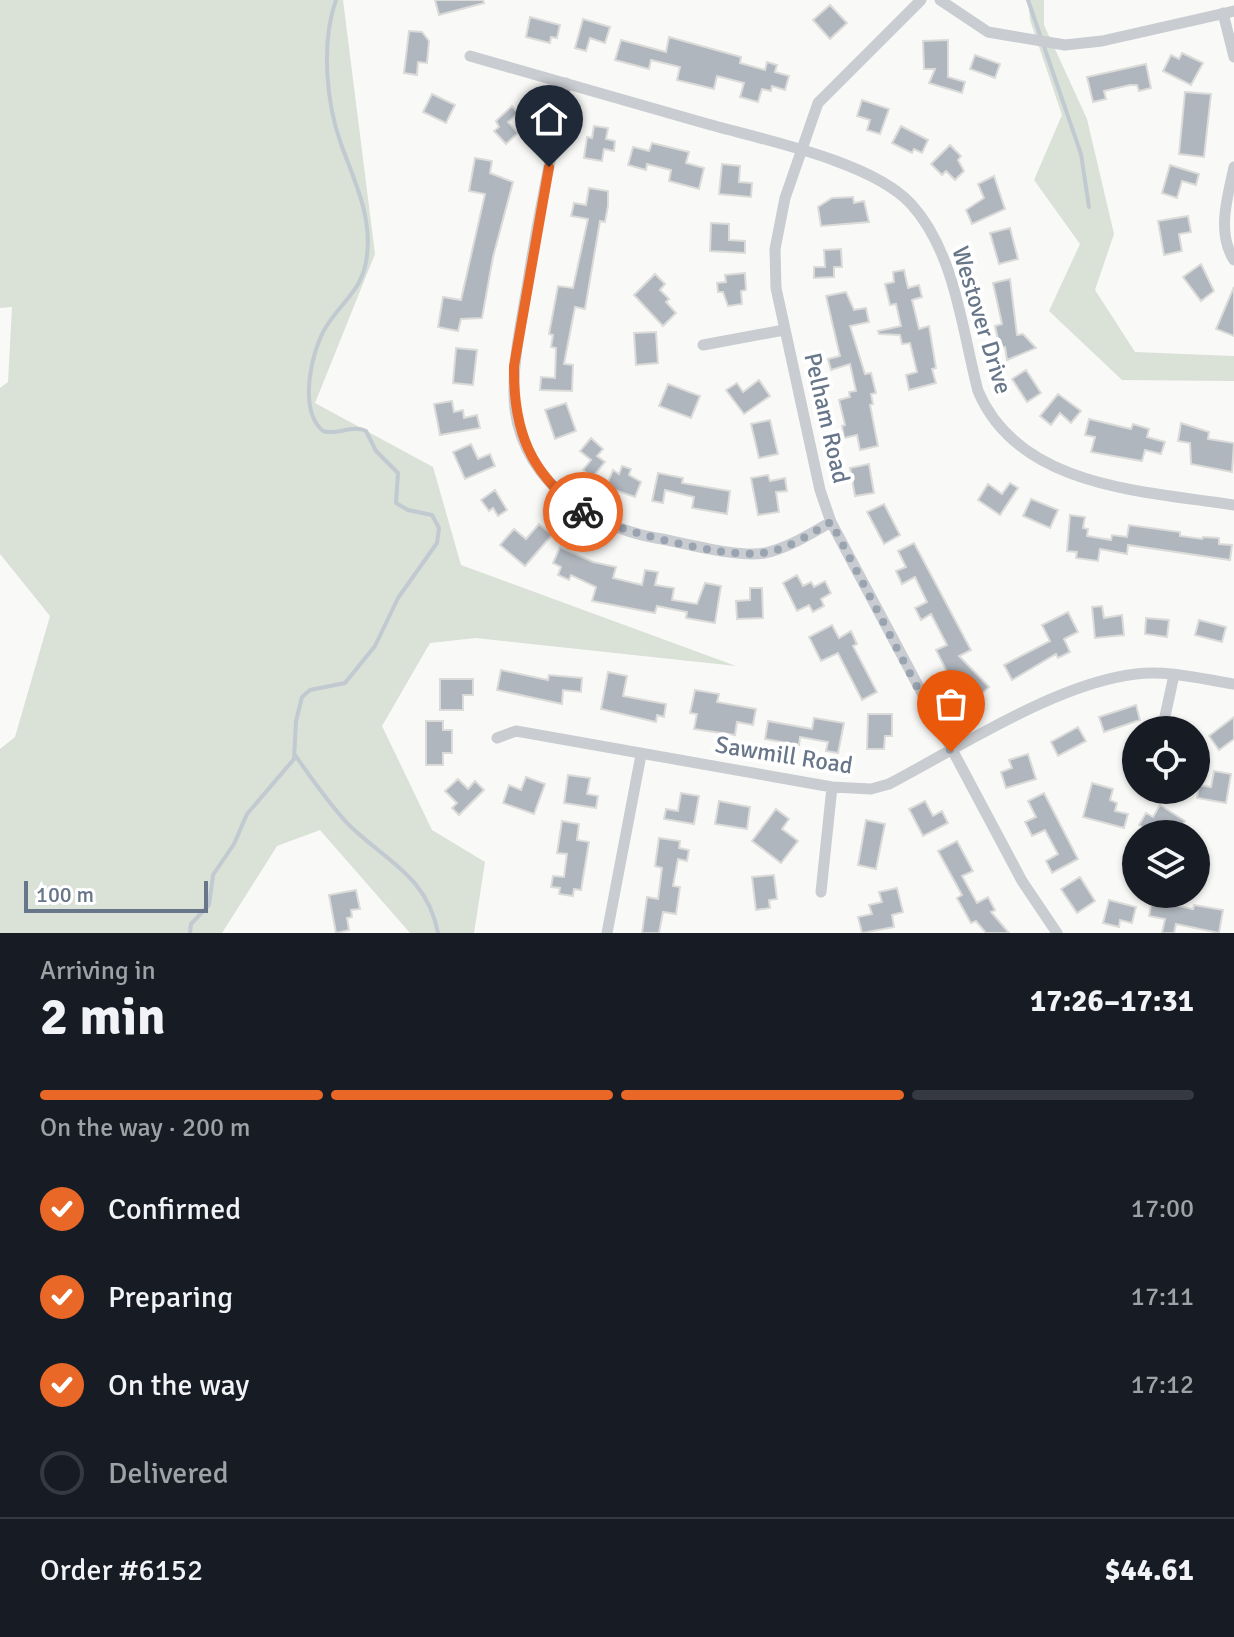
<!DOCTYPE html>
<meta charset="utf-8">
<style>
body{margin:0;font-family:Signika,sans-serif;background:#20242c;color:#f1f3f6;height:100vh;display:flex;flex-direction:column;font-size:30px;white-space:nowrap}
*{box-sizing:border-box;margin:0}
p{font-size:26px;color:#9ea1a6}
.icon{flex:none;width:44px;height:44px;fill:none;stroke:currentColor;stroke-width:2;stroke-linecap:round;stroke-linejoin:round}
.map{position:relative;height:933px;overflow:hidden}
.panel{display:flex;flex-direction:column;background:#171b24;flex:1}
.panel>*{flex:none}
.buttons{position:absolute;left:1122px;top:716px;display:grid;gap:16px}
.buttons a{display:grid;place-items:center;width:88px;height:88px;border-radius:50%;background:#171b24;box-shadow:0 2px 6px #0004;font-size:40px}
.scale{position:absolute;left:24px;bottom:20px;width:184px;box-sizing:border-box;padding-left:8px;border:4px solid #677689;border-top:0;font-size:22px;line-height:28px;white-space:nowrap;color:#677689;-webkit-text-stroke:6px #fff;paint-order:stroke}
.pin{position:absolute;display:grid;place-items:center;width:68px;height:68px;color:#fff;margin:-82px -34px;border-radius:50% 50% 50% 0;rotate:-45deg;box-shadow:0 0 8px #0007}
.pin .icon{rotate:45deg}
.courier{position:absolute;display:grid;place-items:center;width:80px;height:80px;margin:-40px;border:6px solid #e96827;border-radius:50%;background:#fff;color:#222;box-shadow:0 2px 10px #0007}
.head em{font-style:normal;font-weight:700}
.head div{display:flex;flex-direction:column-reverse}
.head{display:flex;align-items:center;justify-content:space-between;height:136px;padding:0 40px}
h1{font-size:52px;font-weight:700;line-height:60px}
.bar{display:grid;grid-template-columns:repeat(4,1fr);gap:12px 8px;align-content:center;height:96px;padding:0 40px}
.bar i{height:10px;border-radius:6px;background:#363941}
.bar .current{background:#e96827}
.bar p{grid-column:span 4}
.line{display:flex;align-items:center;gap:20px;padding:0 40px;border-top:2px solid #363941}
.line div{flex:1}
ol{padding:0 40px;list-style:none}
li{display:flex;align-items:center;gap:24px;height:88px}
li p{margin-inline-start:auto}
li .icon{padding:8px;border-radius:50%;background:#e96827;color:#fff;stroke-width:4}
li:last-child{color:#9ea1a6}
li i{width:44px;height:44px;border:4px solid #363941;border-radius:50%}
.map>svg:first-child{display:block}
.green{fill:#dae1d7}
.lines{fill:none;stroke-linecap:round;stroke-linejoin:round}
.stream{stroke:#c1cad0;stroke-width:4}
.building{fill:#b0b6be;stroke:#dbdbd9;stroke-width:2}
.street{stroke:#c9ccd0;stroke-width:11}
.done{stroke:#9aa4b0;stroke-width:8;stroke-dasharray:0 14.4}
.route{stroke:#e96827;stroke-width:10}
.labels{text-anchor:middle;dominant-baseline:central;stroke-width:8;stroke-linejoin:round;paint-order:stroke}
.street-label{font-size:24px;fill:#677689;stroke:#fff}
</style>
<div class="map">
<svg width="1234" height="933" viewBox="0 0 1234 933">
<rect width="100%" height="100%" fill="#f9f9f7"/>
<path class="green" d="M0 0H343L375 254 315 403 433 467 461 565 736 666 476 638 430 643 382 726 432 830 485 862 474 933H410L320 830 277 846 222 933H0V749L15 737 50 616 0 554V388L8 382 12 307 0 308Z
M1028 0H1044V25L1087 119 1114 234 1095 290 1135 352 1234 356V381L1122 380 1049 311 1080 244 1034 180 1062 115 1030 20Z"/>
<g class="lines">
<path class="stream" d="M1028 0 1081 154 1089 207
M295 755C312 779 329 804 349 825 387 862 427 876 438 933
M190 933 191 924 209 905 213 875 234 844 247 814 294 759 296 721 302 697 310 690 345 683 375 646 398 598 437 543 439 528 432 515 408 510 396 503 398 473 376 451 366 431C351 424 338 436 323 431 298 410 311 351 326 327 342 301 364 289 367 255 372 216 354 180 341 144 326 102 321 42 336 0"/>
</g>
<path class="building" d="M435 0H483L484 3 439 15Z
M830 5 847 23 830 39 813 20Z
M530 17 560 25 557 38 551 37 550 43 526 37Z
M583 19 610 27 605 43 590 38 586 51 575 48Z
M409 31 422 32 429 41 427 63 418 62 417 75 404 73Z
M669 37 741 57 740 63 765 70 767 62 777 65 775 72 789 76 785 90 772 86 771 91 762 89 758 102 740 97 744 83 717 76 714 89 677 80 680 67 651 60 649 69 615 60 621 40 666 52Z
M948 40V77L965 82 962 93 929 83 935 69H924L923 41Z
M1182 53 1203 63 1191 85 1163 71 1171 55 1179 59Z
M975 55 1000 64 995 78 970 69Z
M1146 64 1151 88 1139 91 1137 85H1130L1104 91 1106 99 1093 102 1087 77Z
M1185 92 1211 94 1204 157 1179 154Z
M432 94 455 105 446 123 423 112Z
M862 100 889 109 880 134 867 130 870 120 857 116Z
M512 106 518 113 508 122 518 133 506 144 494 131 499 127 496 121Z
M594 126 608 128 606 139 615 141 614 151 604 149 602 161 584 158 587 137 592 138Z
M901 126 928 140 922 153 914 149 912 153 892 143Z
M652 143 689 152 686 163 704 168 699 189 669 181 671 170 647 164 646 170 628 165 633 147 649 151Z
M950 145 961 156 958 160 964 171 955 180 946 171 942 175 931 164Z
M475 158 492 161 490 173 513 182 493 257 482 318 461 319 458 331 438 327 443 297 461 300 485 194 469 191Z
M722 164 740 166 739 182 752 183 751 197 719 194Z
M1170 165 1199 174 1196 185 1182 181 1177 198 1162 193Z
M994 176 1005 209 972 224 966 210 984 198 978 184Z
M589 188 608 191V206L605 222 600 221 585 309 575 307 564 364 573 365 572 391 540 390 541 377 555 378 556 348 551 347 553 335 549 334 558 286 573 288 588 219 571 216 574 203 586 205Z
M853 197 854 203 864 201 869 222 821 226 818 207 832 198Z
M1188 216 1191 232 1179 234 1182 251 1164 255 1158 221Z
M711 223 729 224V240L745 241V253L710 251Z
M1010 228 1018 259 999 264 990 233Z
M841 249 842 267H834V277L814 278V267H825L824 250Z
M1201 264 1214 291 1201 301 1183 277Z
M904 270 908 288 919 285 922 297 912 300 919 329 929 326 936 368 932 369 936 383 909 390 906 375 917 372 910 343 902 344 900 335 879 334 878 331 901 326 896 304 890 305 885 284 894 282 893 272Z
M745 273 746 290 741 291 742 304 728 306 723 292H718L717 283 726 282 725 275Z
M655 274 665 284 660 290 669 299 666 302 676 313 663 326 634 295Z
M1010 279 1017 335 1023 334 1036 348 1007 360 1005 347 1000 348 995 326 1002 324 993 283Z
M1234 287V336L1216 329Z
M846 292 854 310 866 308 869 322 850 326 865 374 871 373 876 393 871 394 873 404 870 405 878 446 860 450 857 435 844 438 842 426 845 425 839 400 850 397 849 392 856 391 850 364 831 370 828 359 840 356 826 296Z
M656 332 658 363 636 365 634 333Z
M456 348 477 350 473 385 453 383Z
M1026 370 1041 393 1027 402 1012 379Z
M759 380 770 396 744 414 726 390 737 383 743 392Z
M668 384 700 396 691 418 659 406Z
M1058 394 1081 411 1071 423 1060 413 1051 425 1040 416Z
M452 401 454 412 463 410 464 418 477 415 480 428 440 435 434 404Z
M566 403 576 431 555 439 545 410Z
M1089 419 1131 429 1133 424 1149 429 1147 437 1165 442 1161 454 1145 450 1142 461 1091 452 1095 437 1085 435Z
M770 420 778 454 759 458 751 424Z
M1181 423 1209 432 1208 439 1234 443 1232 472 1191 464 1190 443 1178 441Z
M591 438 603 449 597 456 605 462 592 478 583 470 591 460 580 451Z
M471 444 478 459 490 454 495 466 465 479 453 452Z
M869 464 874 493 855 496 850 468Z
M622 466 631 469 629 475 641 482 635 497 606 487 613 470 619 474Z
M658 473 683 478 682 483 730 491 727 514 692 508 694 497 665 490 663 503 652 501Z
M768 475 770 481 785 478 787 491 776 492 779 512 758 515 751 478Z
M1010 483 1018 488 1000 515 978 500 988 484 1002 494Z
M495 490 507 510 498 516 493 508 489 511 481 500Z
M1031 499 1058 510 1050 528 1023 516Z
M884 504 900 535 884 544 867 512Z
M1070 515 1085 517 1083 528 1088 529 1087 536 1111 540 1112 535 1127 537 1129 525 1180 532V536L1202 539 1203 537 1219 538V544L1232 545 1230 560 1128 545 1127 554 1100 549 1098 561 1076 558 1077 552 1067 551Z
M539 524 552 535 525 566 500 545 514 529 526 539Z
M914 543 971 650 959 656 989 687 973 702 949 676 936 650 947 645 931 614 921 620 915 608 927 602 915 577 902 584 896 571 906 567 898 551Z
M560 547 593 562 616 567 613 578 642 585 645 570 658 572 655 585 674 588 672 600 697 604 705 583 721 586 715 623 686 618 687 612 657 606 655 613 592 601 596 587 571 575 569 580 558 575 561 567 553 563Z
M797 575 803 586 811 582 814 587 825 581 831 593 821 599 824 606 813 612 809 605 797 611 783 583Z
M750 588H762L763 618 737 619 736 601 750 600Z
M1102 606 1104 618 1122 615 1124 635 1095 638 1092 607Z
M1068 612 1078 632 1064 639 1070 652 1058 658 1056 654 1012 680 1004 665 1050 641 1042 625Z
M1146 618 1169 620 1167 637 1145 634Z
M1199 620 1226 627 1222 642 1195 635Z
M832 625 839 638 851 631 857 644 853 646 877 692 862 700 838 653 821 661 809 637Z
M501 670 548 680 549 675 582 678 581 692 563 690 562 704 497 690Z
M608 672 627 676 623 696 666 704 664 717 657 715 656 722 601 709Z
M440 679H473V695H463V710H440Z
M695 690 719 694 717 702 756 709 753 725 737 722 735 735 694 729 697 714 690 713Z
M1136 705 1140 720 1104 732 1099 717Z
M868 714H892V736H885L884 749H867Z
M1234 717V739L1219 750 1209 736Z
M814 718 844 723 838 753 826 751 828 742 800 737 799 745 765 739 768 721 812 729Z
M426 721H443V730H452V753H443V765H426Z
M1078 727 1086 741 1058 756 1051 742Z
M1028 754 1036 779 1006 788 1001 772 1012 768 1009 760Z
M1214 771 1231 774 1226 803 1197 798 1199 785 1211 787Z
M568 775 590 778 587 794 598 796 596 808 564 803Z
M526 777 545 784 534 814 503 803 509 785 521 790Z
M458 779 468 789 475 781 484 790 459 815 452 808 457 803 445 791Z
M1092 783 1113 789 1110 800 1117 803 1115 811 1128 814 1124 828 1083 817Z
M681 793 699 796 694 824 664 819 666 809 678 811Z
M1044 793 1078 859 1052 873 1046 861 1058 854 1045 830 1032 836 1025 822 1036 817 1028 801Z
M719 801 750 807 747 829 715 824Z
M925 801 933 816 942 811 948 823 923 836 909 809Z
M1160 805 1185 821 1176 834H1153L1139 825 1146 813 1153 817Z
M776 809 789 819 782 829 798 841 781 863 752 841Z
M866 820 885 824 876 869 858 865Z
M562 821 579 824 577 840 589 842 581 890 574 889 573 896 559 894 560 888 551 887 553 876 564 877 567 854 557 853Z
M659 838 680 841 679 848 689 850 687 861 678 859 673 886 680 887 676 914 663 912 659 933H642L647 897 658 899 662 868 655 866Z
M957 841 973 871 962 876 977 903 988 897 995 910 991 912 1009 933H986L976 921 971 923 957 898 962 895 938 851Z
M774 875 777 899 769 900 770 908 756 910 752 877Z
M1080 877 1095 901 1077 913 1061 889Z
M897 888 903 912 892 915 894 927 862 933 858 917 872 914 869 905 882 902 879 892Z
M356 890 360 909 351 910 352 917 347 918 349 930 336 933 329 895Z
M1109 900 1136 907 1132 923 1120 920 1119 927 1103 923Z
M1152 900 1193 909 1194 905 1223 910 1219 933 1176 924 1174 933H1162L1165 919 1149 916Z"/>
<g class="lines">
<path class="street" d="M921 0 818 103 785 198 775 249 776 288 820 490 831 522 1022 881 1057 933
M940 0 988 32 1065 45 1102 41 1234 11
M1223 13 1234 57
M470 56C548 78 626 101 704 123 760 139 872 161 911 204 955 252 962 330 978 391 1019 488 1144 491 1234 505
M566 83C553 147 539 210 529 275 523 314 513 355 514 395 515 473 585 526 656 538 686 543 737 558 765 553 788 548 810 534 831 522
M1234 167C1228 196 1216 232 1234 260
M703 345 784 330
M1162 730 1174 675
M497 738 516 731 832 787 871 789 889 784C960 747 1057 683 1136 674 1168 670 1202 679 1234 684
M821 892 832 787
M607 933 641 755"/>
</g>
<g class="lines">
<path class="done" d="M583 512C615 531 726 559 763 553 787 550 810 534 831 522L951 752"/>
<path class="route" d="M549 167 514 366C513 430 530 474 583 512"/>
</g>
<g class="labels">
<g class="street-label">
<text transform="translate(982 320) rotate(73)">Westover Drive</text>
<text transform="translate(827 418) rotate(77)">Pelham Road</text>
<text transform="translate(784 755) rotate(9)">Sawmill Road</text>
</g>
</g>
</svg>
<div class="buttons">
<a><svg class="icon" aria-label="locate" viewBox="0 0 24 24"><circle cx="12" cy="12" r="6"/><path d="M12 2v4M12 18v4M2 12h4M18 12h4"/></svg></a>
<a><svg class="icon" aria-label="layers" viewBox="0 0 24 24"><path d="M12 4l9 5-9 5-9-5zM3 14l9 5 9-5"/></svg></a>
</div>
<div class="scale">100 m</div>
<div class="pin" style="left:951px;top:752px;background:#ea580c"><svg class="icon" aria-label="bag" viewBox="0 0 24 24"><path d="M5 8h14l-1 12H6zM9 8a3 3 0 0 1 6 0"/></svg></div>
<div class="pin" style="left:549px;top:167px;background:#1f2937"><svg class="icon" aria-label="home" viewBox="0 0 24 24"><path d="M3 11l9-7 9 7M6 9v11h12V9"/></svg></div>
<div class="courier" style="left:583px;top:512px"><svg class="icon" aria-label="bike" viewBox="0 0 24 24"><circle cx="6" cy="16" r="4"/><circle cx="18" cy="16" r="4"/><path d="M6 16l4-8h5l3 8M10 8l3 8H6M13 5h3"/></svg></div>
</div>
<section class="panel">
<div class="head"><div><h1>2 min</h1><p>Arriving in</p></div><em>17:26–17:31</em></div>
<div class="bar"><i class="current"></i><i class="current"></i><i class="current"></i><i></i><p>On the way · 200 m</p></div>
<ol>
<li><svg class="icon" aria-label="check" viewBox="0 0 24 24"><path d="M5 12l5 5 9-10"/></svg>Confirmed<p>17:00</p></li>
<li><svg class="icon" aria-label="check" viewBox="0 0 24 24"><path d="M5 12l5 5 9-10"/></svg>Preparing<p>17:11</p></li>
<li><svg class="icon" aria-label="check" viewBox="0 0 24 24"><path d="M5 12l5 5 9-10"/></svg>On the way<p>17:12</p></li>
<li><i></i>Delivered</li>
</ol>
<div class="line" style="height:104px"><div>Order #6152</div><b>$44.61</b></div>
</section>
